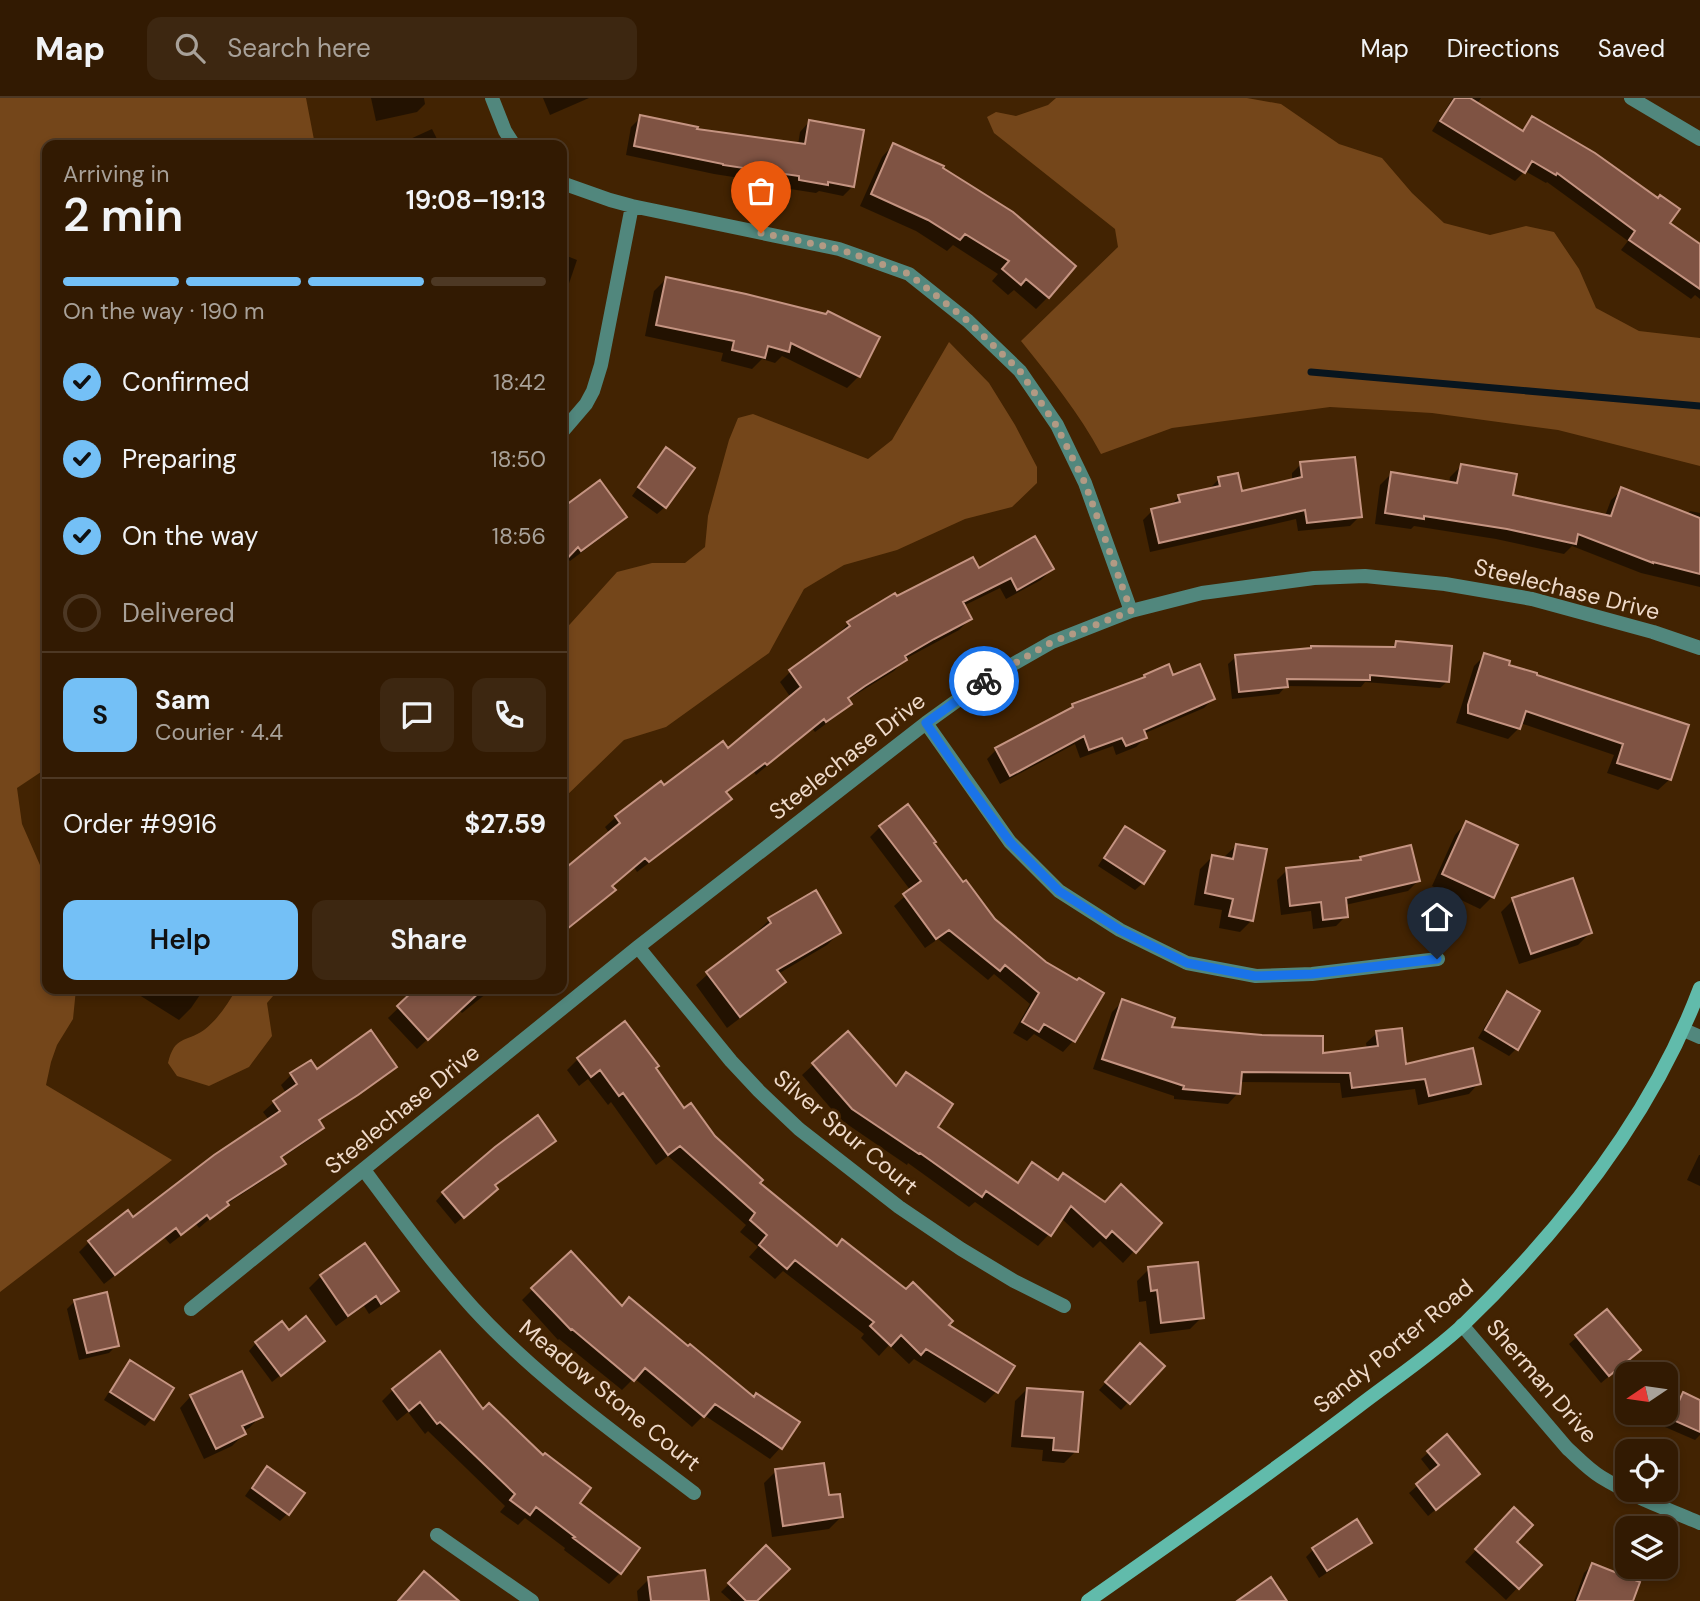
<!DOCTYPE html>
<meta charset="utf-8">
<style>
body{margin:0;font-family:"DM Sans",sans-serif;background:#3d2711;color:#f1f3f6;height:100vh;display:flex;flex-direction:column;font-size:26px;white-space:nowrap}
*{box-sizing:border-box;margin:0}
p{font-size:23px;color:#a8a199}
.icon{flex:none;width:38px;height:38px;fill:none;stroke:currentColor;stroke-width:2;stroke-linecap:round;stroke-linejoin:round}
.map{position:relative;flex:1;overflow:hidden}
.drawer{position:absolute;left:42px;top:42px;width:525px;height:854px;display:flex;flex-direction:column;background:#321a02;border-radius:14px;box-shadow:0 4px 10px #0003,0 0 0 2px #4d3824}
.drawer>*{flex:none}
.needle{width:46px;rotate:257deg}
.fabs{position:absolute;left:1615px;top:1264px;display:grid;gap:14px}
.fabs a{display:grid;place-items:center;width:63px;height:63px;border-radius:14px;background:#321a02;box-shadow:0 4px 10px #0003,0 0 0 2px #4d3824;font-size:35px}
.pin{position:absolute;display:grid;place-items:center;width:60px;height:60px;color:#fff;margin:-72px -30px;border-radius:50% 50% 50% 0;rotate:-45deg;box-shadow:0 0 7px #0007}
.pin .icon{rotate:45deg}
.courier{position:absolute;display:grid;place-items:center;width:70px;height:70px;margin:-35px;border:5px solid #1a73e8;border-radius:50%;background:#fff;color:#222;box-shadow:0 2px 9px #0007}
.overview em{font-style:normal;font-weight:600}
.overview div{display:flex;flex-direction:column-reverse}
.overview{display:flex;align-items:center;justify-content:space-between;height:119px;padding:0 21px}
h1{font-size:46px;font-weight:600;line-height:52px}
.bar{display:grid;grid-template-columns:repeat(4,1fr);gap:10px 7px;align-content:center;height:84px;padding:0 21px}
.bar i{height:9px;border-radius:5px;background:#4d3824}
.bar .active{background:#74c0f6}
.bar p{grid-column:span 4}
.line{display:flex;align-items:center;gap:18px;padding:0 21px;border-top:2px solid #4d3824}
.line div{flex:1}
.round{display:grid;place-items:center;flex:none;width:74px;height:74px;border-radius:14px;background:#3d2711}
ol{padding:0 21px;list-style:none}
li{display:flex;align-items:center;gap:21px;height:77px}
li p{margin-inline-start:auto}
li .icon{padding:7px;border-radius:50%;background:#74c0f6;color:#111;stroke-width:4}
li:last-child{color:#a8a199}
li i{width:38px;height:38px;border:4px solid #4d3824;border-radius:50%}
.action{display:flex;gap:14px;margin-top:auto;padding:14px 21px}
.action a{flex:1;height:80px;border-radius:14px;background:#74c0f6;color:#111;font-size:28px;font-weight:600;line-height:80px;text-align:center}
.action a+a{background:#3d2711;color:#f1f3f6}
header{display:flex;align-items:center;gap:42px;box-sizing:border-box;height:98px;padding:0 35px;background:#321a02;border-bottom:2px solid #4d3824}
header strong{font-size:33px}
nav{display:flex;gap:38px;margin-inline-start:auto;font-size:24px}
.search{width:490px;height:63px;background:#3d2711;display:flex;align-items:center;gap:18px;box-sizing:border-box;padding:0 24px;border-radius:14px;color:#a8a199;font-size:26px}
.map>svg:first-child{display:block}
.green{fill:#74461a}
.shadow{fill:#0007}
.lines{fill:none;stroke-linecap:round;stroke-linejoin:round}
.stream{stroke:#08151e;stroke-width:7}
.building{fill:#7f5343;stroke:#c59482;stroke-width:2}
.lane{stroke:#51877d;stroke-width:14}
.street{stroke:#51877d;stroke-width:14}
.secondary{stroke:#61bbab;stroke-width:14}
.done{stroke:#b29a84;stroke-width:7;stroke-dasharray:0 12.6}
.route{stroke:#1a73e8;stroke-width:9}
.labels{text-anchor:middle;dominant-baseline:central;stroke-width:6;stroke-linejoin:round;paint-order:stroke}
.street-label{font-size:23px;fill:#efdaca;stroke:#422302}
</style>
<header>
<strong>Map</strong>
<div class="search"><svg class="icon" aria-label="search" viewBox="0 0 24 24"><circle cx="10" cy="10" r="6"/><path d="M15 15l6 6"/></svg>Search here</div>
<nav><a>Map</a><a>Directions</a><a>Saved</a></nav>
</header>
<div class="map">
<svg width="1700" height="1503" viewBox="0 0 1700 1503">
<rect width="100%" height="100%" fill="#422302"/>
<path class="green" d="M0 0H306L315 47H47V670L17 690 22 726 47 783V891H76L73 921 57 947 51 964 46 987 172 1062 0 1194Z
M1056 0H1247L1281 6 1339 46 1382 60 1412 95 1444 125 1490 137 1526 128 1554 134 1579 171 1596 210 1639 233 1700 240V368L1558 332 1432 315 1330 309 1172 330 1101 356C1079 315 1050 279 1021 243L1118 149 1115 131 994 35 987 19 996 14 1016 18 1048 7Z
M949 244 989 285 1015 327 1037 369V385L1012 409 965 421 897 452 844 467 804 491 769 555 666 629 624 642 562 702V535L617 474 652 465H685L705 449 708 418 729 342 738 320 753 316 868 361 892 342Z
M236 891H279L267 905 272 938 249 969 209 988 177 978 168 965C175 937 185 945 204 932 217 922 229 905 236 891Z"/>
<path class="shadow" d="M371 0H424L425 6 417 14 376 23Z
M543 0H589L550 17Z
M1453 0H1481L1477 6 1520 34 1532 20 1668 125 1700 148V201L1695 197 1691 201 1621 152 1628 143 1547 84 1546 85 1525 73 1515 83 1432 33Z
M641 19 695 32 798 47 800 34 809 24 853 88 843 98 819 93 816 95 790 91 791 88 714 76 626 57 631 29Z
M432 31 440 47H397Z
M893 47 1048 199 1036 211 1014 192 1008 197 992 183 998 176 953 147 947 153 916 133 860 108 882 59Z
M562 156 577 162 562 206Z
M666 181 859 278 847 290 782 258 775 265 762 261 752 271 721 263 723 255 645 238 654 193Z
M659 359 665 409 657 416 632 398Z
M1301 366 1360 418 1350 428 1298 433 1296 421 1150 454 1143 422 1152 413 1170 408 1179 399 1209 391 1219 381 1241 395 1292 383V375Z
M1461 368 1511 398 1605 418 1611 402 1622 392 1687 417 1690 413 1700 415V489L1641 475 1572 448 1564 456 1496 441 1414 428 1411 431 1375 426 1380 387 1391 376 1449 386 1450 379Z
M600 384 625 419 614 430 570 463 566 459 562 463V413Z
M1052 471 1041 482 1006 501 1000 490 963 508 970 521 959 532 905 561 894 573 847 602 850 605 839 616 815 634 812 630 756 677 754 674 725 695 730 701 719 712 637 774 634 769 610 789 613 792 603 803 562 836V776L610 736 605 729 616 719 663 689 728 652 791 600 780 584 790 574 839 538 838 536 849 525 896 500 978 473Z
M1396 545 1448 583 1440 590 1365 584 1361 589 1286 588 1279 596 1232 601 1228 566 1236 559 1391 550Z
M1485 557 1506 568 1687 629 1669 682 1658 692 1607 675 1614 657 1520 625 1519 630 1508 641 1456 625 1474 568Z
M1145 578 1172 580 1213 601 1204 610 1143 636 1145 640 1136 649 1116 657 1113 648 1080 660 1075 646 1000 686 987 661 996 652 1067 614 1073 607 1142 582Z
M1466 725 1492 799 1480 811 1432 788 1455 737Z
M880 729 932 745 993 823 1045 865 1077 884 1102 896 1073 943 1063 954 1034 936 1027 943 1013 935 1030 906 994 876 988 882 938 841 925 850 894 808 911 793 870 739Z
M1126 730 1143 785 1135 792 1098 768 1118 737Z
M1236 748 1252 822 1240 834 1219 830 1222 812 1194 807 1200 771 1212 759H1224Z
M1361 760 1418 783 1408 793 1345 807 1346 818 1336 828 1313 831 1311 813 1281 817 1277 782 1287 772 1357 764Z
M815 795 839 835 827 847 778 876 784 884 772 896 727 930 696 887 708 876 759 837 757 834 769 822Z
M1513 802 1590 835 1578 847 1519 866 1501 814Z
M139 891H204L191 910 179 922 136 895Z
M418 891H492L462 915 459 912 417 951 388 920Z
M1508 895 1516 951 1509 958 1478 940 1500 903Z
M1123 903 1170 931 1321 957 1367 951 1366 945 1377 935 1405 968 1479 985 1469 996 1418 1007 1415 991 1342 1000 1340 985 1239 984 1238 995 1228 1006 1174 1001V998L1093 971 1112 914Z
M578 961 654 970 684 1012 713 1039 758 1085 836 1150 947 1227 996 1294 985 1305 914 1261 909 1266 889 1247 879 1258 861 1240 864 1236 783 1173 775 1181 749 1159 758 1149 740 1134 746 1127 668 1058 656 1067 611 1004 608 1007 588 981 579 988 567 972Z
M814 966 894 988 906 976 936 1029 1016 1086 1033 1066 1057 1083 1063 1077 1134 1153 1123 1165 1100 1143 1093 1150 1061 1120 1049 1136 1038 1148 975 1104 969 1109 908 1065 907 1067 841 1022 802 977Z
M395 968 384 979 318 1024 322 1029 312 1040 280 1061 283 1065 273 1076 227 1106 199 1130 196 1126 170 1146 164 1139 104 1186 79 1154 89 1144 133 1121 269 1022 263 1014 274 1004 286 995 281 987 291 977Z
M554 1042 547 1050 494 1088 488 1098 455 1126 436 1103 443 1095Z
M1699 1057H1700V1088L1687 1082Z
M1149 1171 1202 1219 1190 1231 1150 1236 1146 1203 1139 1204 1137 1183Z
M321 1178 397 1193 385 1205 369 1216 364 1208 336 1228 309 1190Z
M533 1191 621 1210 781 1349 770 1361 704 1317 692 1329 634 1280 622 1292 559 1241 558 1242 522 1202Z
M75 1203 117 1247 109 1255 79 1262 67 1211Z
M289 1234 320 1245 272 1284 249 1253 256 1245Z
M1577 1239 1631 1260 1601 1285 1569 1246Z
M1133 1255 1162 1268 1121 1312 1099 1292Z
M130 1264 152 1320 145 1328 104 1302 123 1272Z
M1027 1291 1076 1353 1064 1365 1042 1363 1043 1352 1011 1349 1015 1303Z
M393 1292 483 1314 578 1405 620 1475 609 1486 564 1452 565 1450 525 1420 518 1427 500 1414 505 1408 428 1333 425 1336 408 1314 397 1323 382 1303Z
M1683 1296 1700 1304V1337L1695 1342 1665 1329 1675 1304Z
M191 1298 261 1318 249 1330 243 1333 244 1336 232 1348 204 1361 180 1310Z
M1429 1354 1470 1383 1428 1418 1409 1395 1432 1375 1421 1361Z
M267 1371 288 1415 280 1423 245 1398 259 1378Z
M776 1373 827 1399 841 1419 829 1431 772 1439 764 1385Z
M1502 1424 1515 1444 1539 1467 1506 1502 1465 1464Z
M1369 1444 1362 1452 1319 1480 1306 1459 1313 1452Z
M766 1449 755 1503H731L721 1494Z
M1592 1467 1632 1503H1574L1584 1475Z
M649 1481 707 1503H638L637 1493Z"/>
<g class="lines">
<path class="stream" d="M1311 274 1700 308"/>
</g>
<path class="building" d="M1455 0H1470L1523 33 1532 18 1595 55 1658 100 1660 97 1680 111 1670 125 1700 146V191L1629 142 1635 133 1557 75 1556 77 1532 63 1525 75 1440 23Z
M640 17 698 29 697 31 805 46 809 22 864 32 854 89 828 84V87L799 82V78L723 67V66L634 48Z
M893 45 944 68 943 70 1013 114 1076 168 1049 200 1026 181 1021 187 1002 171 1009 163 965 136 960 142 928 122 871 96Z
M666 179 746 196 826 216 828 213 880 239 860 279 791 245 789 254 768 248 765 260 732 252 734 243 656 227Z
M666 349 695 370 666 410 638 389Z
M1355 359 1362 419 1307 425 1305 412 1159 445 1151 411 1180 404 1178 397 1220 388 1218 379 1238 375 1242 393 1302 379 1300 364Z
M1461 366 1517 376 1513 397 1611 418 1621 389 1700 420V476L1653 464V465L1578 436 1576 446 1507 431 1424 418V421L1385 415 1391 374 1457 385Z
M600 382 627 419 581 453 578 449 562 466V410Z
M1035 438 1054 471 1017 492 1011 480 963 504 972 521 934 541 905 558 907 562 865 588 848 600 852 606 826 624 824 621 767 667 765 665 726 694 732 701 649 764 645 760 612 788 616 792 562 835V773L620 725 615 718 661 683 664 687 723 643 728 650 801 589 789 572 850 528 847 524 895 495 897 498 973 459 979 470Z
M1396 543 1452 548 1449 584 1370 577V582L1287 581 1288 589 1239 594 1235 557 1311 550V548L1395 549Z
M1484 555 1510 563 1509 567 1537 575V577L1689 627 1671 682 1617 665 1623 646 1526 613 1520 631 1468 615V607Z
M1169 566 1173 577 1200 566 1215 601 1144 632 1147 640 1126 648 1122 640 1089 652 1084 638 1010 678 995 650 1073 609 1072 606 1145 579 1144 577Z
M908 706 936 744 934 745 963 784 966 782 995 821 1046 864 1077 882 1079 880 1104 895 1075 944 1044 926 1039 934 1022 924 1039 895 1005 867 1000 873 949 832 936 841 903 796 921 783 879 728Z
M1466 723 1518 747 1494 800 1442 776Z
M1125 728 1165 753 1144 786 1104 760Z
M1236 746 1267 751 1253 823 1229 818 1233 801 1205 795 1212 757 1233 761Z
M1411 747 1420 783 1346 800 1348 819 1323 822 1321 804 1290 808 1286 770 1361 762 1360 759Z
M1573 780 1592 835 1531 856 1512 800Z
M816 792 841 835 777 872 786 884 740 919 706 874 771 825 768 820Z
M415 891H483L428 942 397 908Z
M1507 893 1540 913 1518 952 1485 932Z
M1122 901 1175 920 1172 929 1262 937 1323 938V955L1378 948 1376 933 1402 930 1406 966 1473 950 1481 986 1429 998 1425 981 1352 990 1350 975 1242 974 1240 996 1183 991 1184 988 1102 961Z
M625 923 659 968 656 970 684 1010 691 1005 715 1038 763 1082 760 1085 837 1148 842 1141 906 1191 913 1184 953 1223 949 1227 1015 1268 998 1295 926 1251 921 1257 901 1237 891 1248 870 1228 874 1224 795 1162 787 1171 759 1147 767 1137 750 1122 755 1115 680 1048 668 1057 623 995 619 998 600 972 591 979 577 960Z
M371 932 397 969 358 997 319 1022 324 1030 281 1059 286 1066 227 1104 229 1107 210 1121 207 1117 181 1137 176 1130 115 1177 88 1143 128 1112 133 1119 214 1057 280 1013 273 1003 297 986 290 975 311 962 317 971Z
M848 933 896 988 906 974 953 1006 938 1029 1018 1085 1032 1064 1058 1082 1063 1075 1105 1104 1121 1086 1162 1125 1136 1155 1112 1133 1106 1140 1071 1108 1051 1138 986 1093 982 1099 920 1055 919 1056 852 1011 812 965Z
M538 1017 556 1043 495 1087 498 1091 464 1120 442 1094 495 1049Z
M365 1145 399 1193 381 1206 376 1198 348 1218 320 1177Z
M571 1153 622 1208 629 1199 688 1248 690 1246 754 1299 756 1295 800 1324 782 1351 715 1306 704 1319 645 1270 634 1283 572 1231 571 1232 531 1190Z
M1198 1164 1204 1220 1161 1225 1157 1192 1151 1193 1148 1169Z
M107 1194 119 1248 87 1255 74 1202Z
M1607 1211 1641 1252 1609 1278 1575 1237Z
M306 1218 325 1243 281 1278 255 1244 282 1223 289 1232Z
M1140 1245 1165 1268 1130 1306 1105 1284Z
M440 1253 483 1311 489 1305 543 1357 545 1355 591 1390 580 1405 640 1450 621 1476 573 1440 575 1439 536 1409 530 1417 510 1402 515 1396 440 1324 437 1326 420 1304 409 1313 392 1291Z
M130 1262 174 1290 154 1322 110 1294Z
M242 1273 263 1319 242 1328 246 1336 216 1351 190 1297Z
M1027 1290 1083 1294 1078 1354 1053 1352 1054 1340 1022 1338Z
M1683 1294 1700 1302V1334L1671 1321Z
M1447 1336 1480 1376 1436 1412 1416 1386 1439 1367 1427 1353Z
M824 1365 829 1397 840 1396 843 1419 783 1428 775 1371Z
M267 1368 305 1395 289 1417 252 1390Z
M1514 1409 1533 1427 1517 1444 1542 1467 1519 1491 1475 1451Z
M1357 1421 1372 1445 1327 1473 1312 1450Z
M766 1447 790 1471 757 1503H746L728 1485Z
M1592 1465 1640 1484 1633 1503H1577Z
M705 1472 709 1503H651L648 1479Z
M424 1473 459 1503H398Z
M1271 1479 1287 1503H1237Z"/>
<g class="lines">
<path class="lane" d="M437 1437 532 1503"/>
<path class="street" d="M492 0 505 33 514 47
M1631 0 1700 41
M562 85 610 102 632 108 839 151 909 176 968 223 1020 273 1057 327 1085 385 1131 513
M562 334 586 306 593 293 601 267 632 108
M926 625 1010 744 1059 793 1120 832 1187 865 1256 878 1312 876 1438 861
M638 849 731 963 759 993 799 1031 899 1109 961 1151 1014 1183 1064 1208
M1684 932 1700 939
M364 1072C399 1119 434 1167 473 1210 538 1281 618 1337 694 1395
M191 1211 638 849 926 625 987 581 1052 544 1131 513 1202 495 1314 480 1365 478 1445 486 1532 501 1653 534 1700 550
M1462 1227 1567 1350C1578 1360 1588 1371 1601 1379 1632 1398 1667 1411 1700 1425"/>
<path class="secondary" d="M1088 1503C1178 1440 1268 1377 1355 1311 1391 1283 1431 1257 1464 1226 1561 1132 1652 1018 1700 890"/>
</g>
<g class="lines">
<path class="done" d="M761 135 839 151 909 176 968 223 1020 273 1056 327 1085 385 1131 513 1052 544 984 583"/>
<path class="route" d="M984 583 926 625 968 687 1010 744 1059 793 1120 832 1187 865 1255 878 1312 876 1437 861"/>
</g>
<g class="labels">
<g class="street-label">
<text transform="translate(1567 491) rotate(14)">Steelechase Drive</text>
<text transform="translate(847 658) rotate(-38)">Steelechase Drive</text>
<text transform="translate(402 1011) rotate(-39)">Steelechase Drive</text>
<text transform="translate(846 1034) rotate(40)">Silver Spur Court</text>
<text transform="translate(1393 1248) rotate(-39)">Sandy Porter Road</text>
<text transform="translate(1542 1283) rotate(49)">Sherman Drive</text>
<text transform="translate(610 1297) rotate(39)">Meadow Stone Court</text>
</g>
</g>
</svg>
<div class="fabs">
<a><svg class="needle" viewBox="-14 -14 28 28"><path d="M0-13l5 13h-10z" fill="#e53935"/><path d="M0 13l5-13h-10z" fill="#a8a199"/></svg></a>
<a><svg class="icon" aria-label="locate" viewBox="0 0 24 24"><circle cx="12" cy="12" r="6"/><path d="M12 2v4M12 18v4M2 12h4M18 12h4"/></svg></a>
<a><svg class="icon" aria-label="layers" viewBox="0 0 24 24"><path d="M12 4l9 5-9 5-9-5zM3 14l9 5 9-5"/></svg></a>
</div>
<div class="pin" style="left:761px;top:135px;background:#ea580c"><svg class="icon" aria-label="bag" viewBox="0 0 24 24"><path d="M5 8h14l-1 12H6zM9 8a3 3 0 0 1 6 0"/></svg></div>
<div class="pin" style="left:1437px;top:861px;background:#1f2937"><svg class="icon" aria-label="home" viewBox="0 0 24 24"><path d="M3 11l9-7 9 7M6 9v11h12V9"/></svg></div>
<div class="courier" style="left:984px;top:583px"><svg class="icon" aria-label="bike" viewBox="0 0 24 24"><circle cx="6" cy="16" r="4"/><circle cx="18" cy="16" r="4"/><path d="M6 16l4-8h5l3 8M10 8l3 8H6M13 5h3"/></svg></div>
<section class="drawer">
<div class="overview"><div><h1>2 min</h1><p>Arriving in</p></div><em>19:08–19:13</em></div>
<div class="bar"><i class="active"></i><i class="active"></i><i class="active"></i><i></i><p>On the way · 190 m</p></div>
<ol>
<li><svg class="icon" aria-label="check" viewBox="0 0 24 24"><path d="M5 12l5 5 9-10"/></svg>Confirmed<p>18:42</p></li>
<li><svg class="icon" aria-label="check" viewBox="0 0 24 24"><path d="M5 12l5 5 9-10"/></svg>Preparing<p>18:50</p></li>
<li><svg class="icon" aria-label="check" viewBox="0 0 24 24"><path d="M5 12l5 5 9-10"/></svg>On the way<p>18:56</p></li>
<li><i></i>Delivered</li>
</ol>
<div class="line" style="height:126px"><b class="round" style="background:#74c0f6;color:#111">S</b><div><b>Sam</b><p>Courier · 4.4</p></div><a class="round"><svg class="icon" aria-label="chat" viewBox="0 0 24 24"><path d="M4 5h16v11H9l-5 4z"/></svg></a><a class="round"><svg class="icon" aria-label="phone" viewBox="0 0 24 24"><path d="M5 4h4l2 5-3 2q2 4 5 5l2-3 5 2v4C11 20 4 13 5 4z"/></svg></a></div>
<div class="line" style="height:91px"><div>Order #9916</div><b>$27.59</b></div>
<div class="action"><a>Help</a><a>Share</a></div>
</section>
</div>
